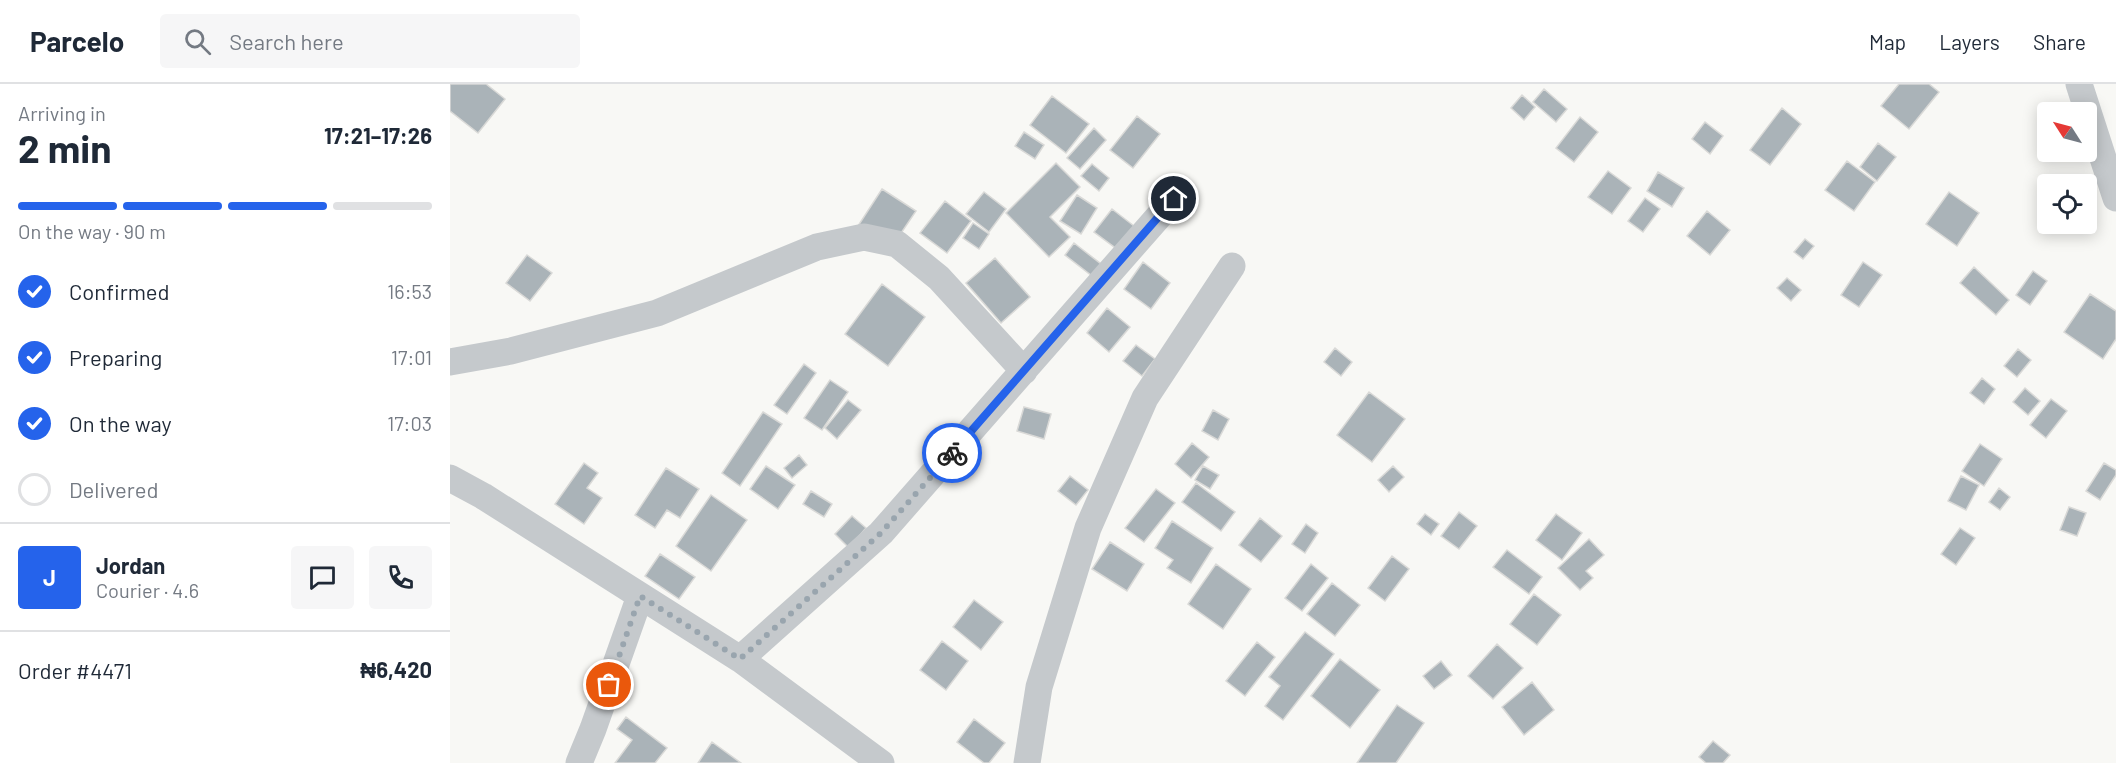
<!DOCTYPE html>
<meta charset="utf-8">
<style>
body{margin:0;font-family:Barlow,sans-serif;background:#f6f6f7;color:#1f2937;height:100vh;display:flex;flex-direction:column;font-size:22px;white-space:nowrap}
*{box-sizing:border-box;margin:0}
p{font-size:20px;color:#747a83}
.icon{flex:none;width:33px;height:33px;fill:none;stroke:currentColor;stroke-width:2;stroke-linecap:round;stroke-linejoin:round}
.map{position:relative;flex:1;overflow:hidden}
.sheet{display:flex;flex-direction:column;background:#fff;width:450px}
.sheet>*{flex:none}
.needle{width:39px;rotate:306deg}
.buttons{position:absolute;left:1587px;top:18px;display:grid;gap:12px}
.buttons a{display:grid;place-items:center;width:60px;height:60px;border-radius:6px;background:#fff;box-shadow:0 3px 15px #0003;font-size:30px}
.pin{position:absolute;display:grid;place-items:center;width:51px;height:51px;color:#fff;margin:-26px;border:3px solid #fff;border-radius:50%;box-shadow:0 2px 6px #0007}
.courier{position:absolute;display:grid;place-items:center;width:60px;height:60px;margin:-30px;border:4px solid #2563eb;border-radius:50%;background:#fff;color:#222;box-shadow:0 2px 8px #0007}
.overview em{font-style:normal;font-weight:700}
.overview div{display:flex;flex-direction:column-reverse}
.overview{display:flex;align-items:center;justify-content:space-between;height:102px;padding:0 18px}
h1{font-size:39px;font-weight:700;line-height:45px}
.bar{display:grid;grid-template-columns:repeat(4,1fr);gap:9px 6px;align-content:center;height:72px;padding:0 18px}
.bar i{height:8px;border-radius:4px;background:#e0e1e3}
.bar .active{background:#2563eb}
.bar p{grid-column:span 4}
.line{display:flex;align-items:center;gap:15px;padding:0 18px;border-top:2px solid #e0e1e3}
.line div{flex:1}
.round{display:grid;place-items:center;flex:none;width:63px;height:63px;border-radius:6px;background:#f6f6f7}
ol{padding:0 18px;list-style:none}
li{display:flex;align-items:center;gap:18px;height:66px}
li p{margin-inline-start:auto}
li .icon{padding:6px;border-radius:50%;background:#2563eb;color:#fff;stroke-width:4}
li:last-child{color:#747a83}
li i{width:33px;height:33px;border:3px solid #e0e1e3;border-radius:50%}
header{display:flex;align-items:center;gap:36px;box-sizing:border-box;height:84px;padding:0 30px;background:#fff;border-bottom:2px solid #e0e1e3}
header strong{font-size:28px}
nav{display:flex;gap:33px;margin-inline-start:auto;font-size:21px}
.search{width:420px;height:54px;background:#f6f6f7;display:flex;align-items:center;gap:15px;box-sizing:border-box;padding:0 21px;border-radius:6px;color:#747a83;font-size:22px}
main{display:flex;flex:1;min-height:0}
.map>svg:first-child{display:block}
.building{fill:#aab3b8;stroke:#d9d9d7;stroke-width:1.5}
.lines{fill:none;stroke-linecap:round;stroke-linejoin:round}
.minor{stroke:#c5c9cc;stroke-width:27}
.done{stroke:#99a5ae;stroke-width:6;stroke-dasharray:0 10.8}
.route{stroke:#2563eb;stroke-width:8}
</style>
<header>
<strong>Parcelo</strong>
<div class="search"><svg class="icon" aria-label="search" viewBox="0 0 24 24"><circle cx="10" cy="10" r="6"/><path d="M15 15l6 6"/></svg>Search here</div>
<nav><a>Map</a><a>Layers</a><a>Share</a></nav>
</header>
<main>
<section class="sheet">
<div class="overview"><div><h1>2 min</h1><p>Arriving in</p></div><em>17:21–17:26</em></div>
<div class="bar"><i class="active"></i><i class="active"></i><i class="active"></i><i></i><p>On the way · 90 m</p></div>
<ol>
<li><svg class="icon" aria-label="check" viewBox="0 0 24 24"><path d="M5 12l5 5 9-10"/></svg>Confirmed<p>16:53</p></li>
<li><svg class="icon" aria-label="check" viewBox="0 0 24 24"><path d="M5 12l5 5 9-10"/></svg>Preparing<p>17:01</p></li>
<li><svg class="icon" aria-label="check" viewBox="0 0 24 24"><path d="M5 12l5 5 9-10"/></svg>On the way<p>17:03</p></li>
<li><i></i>Delivered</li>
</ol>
<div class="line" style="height:108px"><b class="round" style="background:#2563eb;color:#fff">J</b><div><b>Jordan</b><p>Courier · 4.6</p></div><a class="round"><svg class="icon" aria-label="chat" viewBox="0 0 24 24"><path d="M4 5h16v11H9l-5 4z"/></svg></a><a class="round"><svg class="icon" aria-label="phone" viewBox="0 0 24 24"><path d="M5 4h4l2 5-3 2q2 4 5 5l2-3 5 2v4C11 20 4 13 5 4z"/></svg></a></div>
<div class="line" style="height:78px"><div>Order #4471</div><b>₦6,420</b></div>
</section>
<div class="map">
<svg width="1666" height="679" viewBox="0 0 1666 679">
<rect width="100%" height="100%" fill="#f8f8f5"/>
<path class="building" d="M0 0H36L55 15 28 49 0 27Z
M1449 0H1479L1489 8 1459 45 1431 22Z
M1094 5 1117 25 1106 38 1083 18Z
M1072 11 1085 23 1074 36 1061 24Z
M602 12 639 40 616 69 580 41Z
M1332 24 1351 40 1320 81 1300 66Z
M687 32 710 50 683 84 660 66Z
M1130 33 1148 48 1124 78 1106 64Z
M1255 38 1273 52 1260 70 1242 55Z
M644 44 656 56 630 85 617 74Z
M574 48 594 61 585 75 565 62Z
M1428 59 1446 73 1427 97 1410 83Z
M1397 77 1425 98 1404 127 1375 106Z
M606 79 630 103 600 133 620 153 599 173 556 129Z
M642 80 659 94 649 107 631 92Z
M1158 87 1181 104 1162 130 1138 113Z
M1208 88 1234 104 1222 123 1197 107Z
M432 105 466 127 439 167 406 145Z
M534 108 556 125 539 148 516 130Z
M1499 108 1529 129 1507 162 1476 140Z
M627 111 647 124 631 150 610 137Z
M1195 114 1210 125 1193 148 1178 137Z
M495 117 521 137 497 169 470 149Z
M662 125 697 152 679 174 644 148Z
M1257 127 1280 146 1260 171 1237 152Z
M523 139 539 150 529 165 513 154Z
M1355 155 1364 162 1353 175 1344 168Z
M624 159 664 190 655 202 615 171Z
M77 171 102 189 80 217 56 199Z
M545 174 580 213 551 239 516 199Z
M693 178 720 199 701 225 674 205Z
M1413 178 1432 191 1409 223 1391 211Z
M1524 183 1559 216 1546 231 1510 199Z
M1583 187 1597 197 1580 221 1566 211Z
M1337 194 1351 206 1341 217 1327 204Z
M432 200 475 233 438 282 395 250Z
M1640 210 1666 227V255L1653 275 1614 248Z
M657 224 680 243 659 268 637 249Z
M686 261 705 275 692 292 673 277Z
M885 264 902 278 891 292 874 278Z
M1568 265 1581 276 1567 293 1554 282Z
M354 280 366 289 337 330 324 321Z
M1532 294 1545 305 1534 320 1520 309Z
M380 296 398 308 372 346 354 334Z
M1575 304 1590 317 1578 331 1563 318Z
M919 308 955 335 922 378 887 351Z
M1601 315 1617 327 1596 354 1580 341Z
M398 316 411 326 387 355 375 344Z
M574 323 601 330 594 355 567 347Z
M763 326 779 335 768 356 752 347Z
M313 328 332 340 290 402 272 389Z
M742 359 759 373 741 394 725 380Z
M1530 360 1552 375 1534 402 1512 387Z
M349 371 357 381 342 394 334 384Z
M134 379 148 389 137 404 152 414 134 440 105 420Z
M1654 379 1666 386V391L1650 416 1636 407Z
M316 382 345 401 328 425 300 405Z
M753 382 769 391 760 405 745 396Z
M943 382 954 393 939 408 928 396Z
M216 384 249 405 230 434 217 426 205 444 185 431Z
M620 392 638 406 626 421 608 407Z
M1511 392 1529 401 1516 426 1498 417Z
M746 399 785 428 771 447 732 418Z
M1549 404 1560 413 1550 426 1539 418Z
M706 405 725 419 694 458 675 444Z
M361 407 382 420 374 433 353 420Z
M261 411 297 436 261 487 226 462Z
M1619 423 1636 429 1627 452 1610 446Z
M1009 428 1027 442 1009 465 991 452Z
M975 430 989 440 981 451 967 440Z
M1106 430 1132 449 1112 476 1086 456Z
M402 432 416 444 399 464 385 450Z
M810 434 832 452 811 478 789 461Z
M722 437 763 464 741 499 717 484 723 476 705 464Z
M856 440 868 449 855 469 842 460Z
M1510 444 1525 454 1506 481 1491 470Z
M1139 455 1154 471 1136 487 1143 494 1130 506 1108 484Z
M660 458 694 480 677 507 642 485Z
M1057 466 1092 493 1079 510 1043 483Z
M210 470 245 493 229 515 195 492Z
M942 472 959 485 935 517 918 504Z
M766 480 801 505 773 545 738 520Z
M861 480 878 494 852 527 835 514Z
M882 499 910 521 885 552 857 530Z
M1084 510 1111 531 1087 561 1060 540Z
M524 516 553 538 531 566 503 543Z
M855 548 884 570 833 636 815 622 830 602 819 593Z
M492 557 518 577 496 606 470 586Z
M807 558 825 573 795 612 776 597Z
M1047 560 1073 584 1043 615 1018 592Z
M890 575 930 606 900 644 861 612Z
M991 577 1002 591 984 605 973 592Z
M1082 598 1104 626 1074 651 1052 623Z
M947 621 974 639 946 679H907Z
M176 633 217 664 205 679H165L182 656 167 645Z
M524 635 555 659 539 679H534L507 658Z
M1263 657 1280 671 1273 679H1256L1249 673Z
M262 658 291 679H248Z"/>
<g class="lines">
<path class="minor" d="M1629 0 1666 114
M0 278 61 267 207 229 367 163 414 153 447 160 489 194 574 287
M0 394 33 412 290 575 431 679
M290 575 431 449 724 115
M129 679 143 645 190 512
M577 679 589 603 638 444 695 314 782 182"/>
</g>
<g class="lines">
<path class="done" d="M159 601 190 512 290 575 431 449 502 369"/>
<path class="route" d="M502 369 724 115"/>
</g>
</svg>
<div class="buttons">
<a><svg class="needle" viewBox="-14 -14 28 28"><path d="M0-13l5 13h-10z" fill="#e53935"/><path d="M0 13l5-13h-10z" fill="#747a83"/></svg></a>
<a><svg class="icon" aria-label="locate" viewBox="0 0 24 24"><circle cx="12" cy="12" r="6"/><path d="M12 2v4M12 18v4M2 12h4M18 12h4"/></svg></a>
</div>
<div class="pin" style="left:159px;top:601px;background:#ea580c"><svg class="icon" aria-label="bag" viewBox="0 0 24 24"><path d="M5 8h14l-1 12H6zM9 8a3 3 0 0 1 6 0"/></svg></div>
<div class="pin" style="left:724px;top:115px;background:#1f2937"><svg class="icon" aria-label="home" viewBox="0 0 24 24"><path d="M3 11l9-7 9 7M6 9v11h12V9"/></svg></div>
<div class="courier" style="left:502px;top:369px"><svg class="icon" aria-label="bike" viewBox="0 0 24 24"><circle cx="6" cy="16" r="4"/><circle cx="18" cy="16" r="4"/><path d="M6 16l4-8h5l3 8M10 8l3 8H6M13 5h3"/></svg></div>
</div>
</main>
